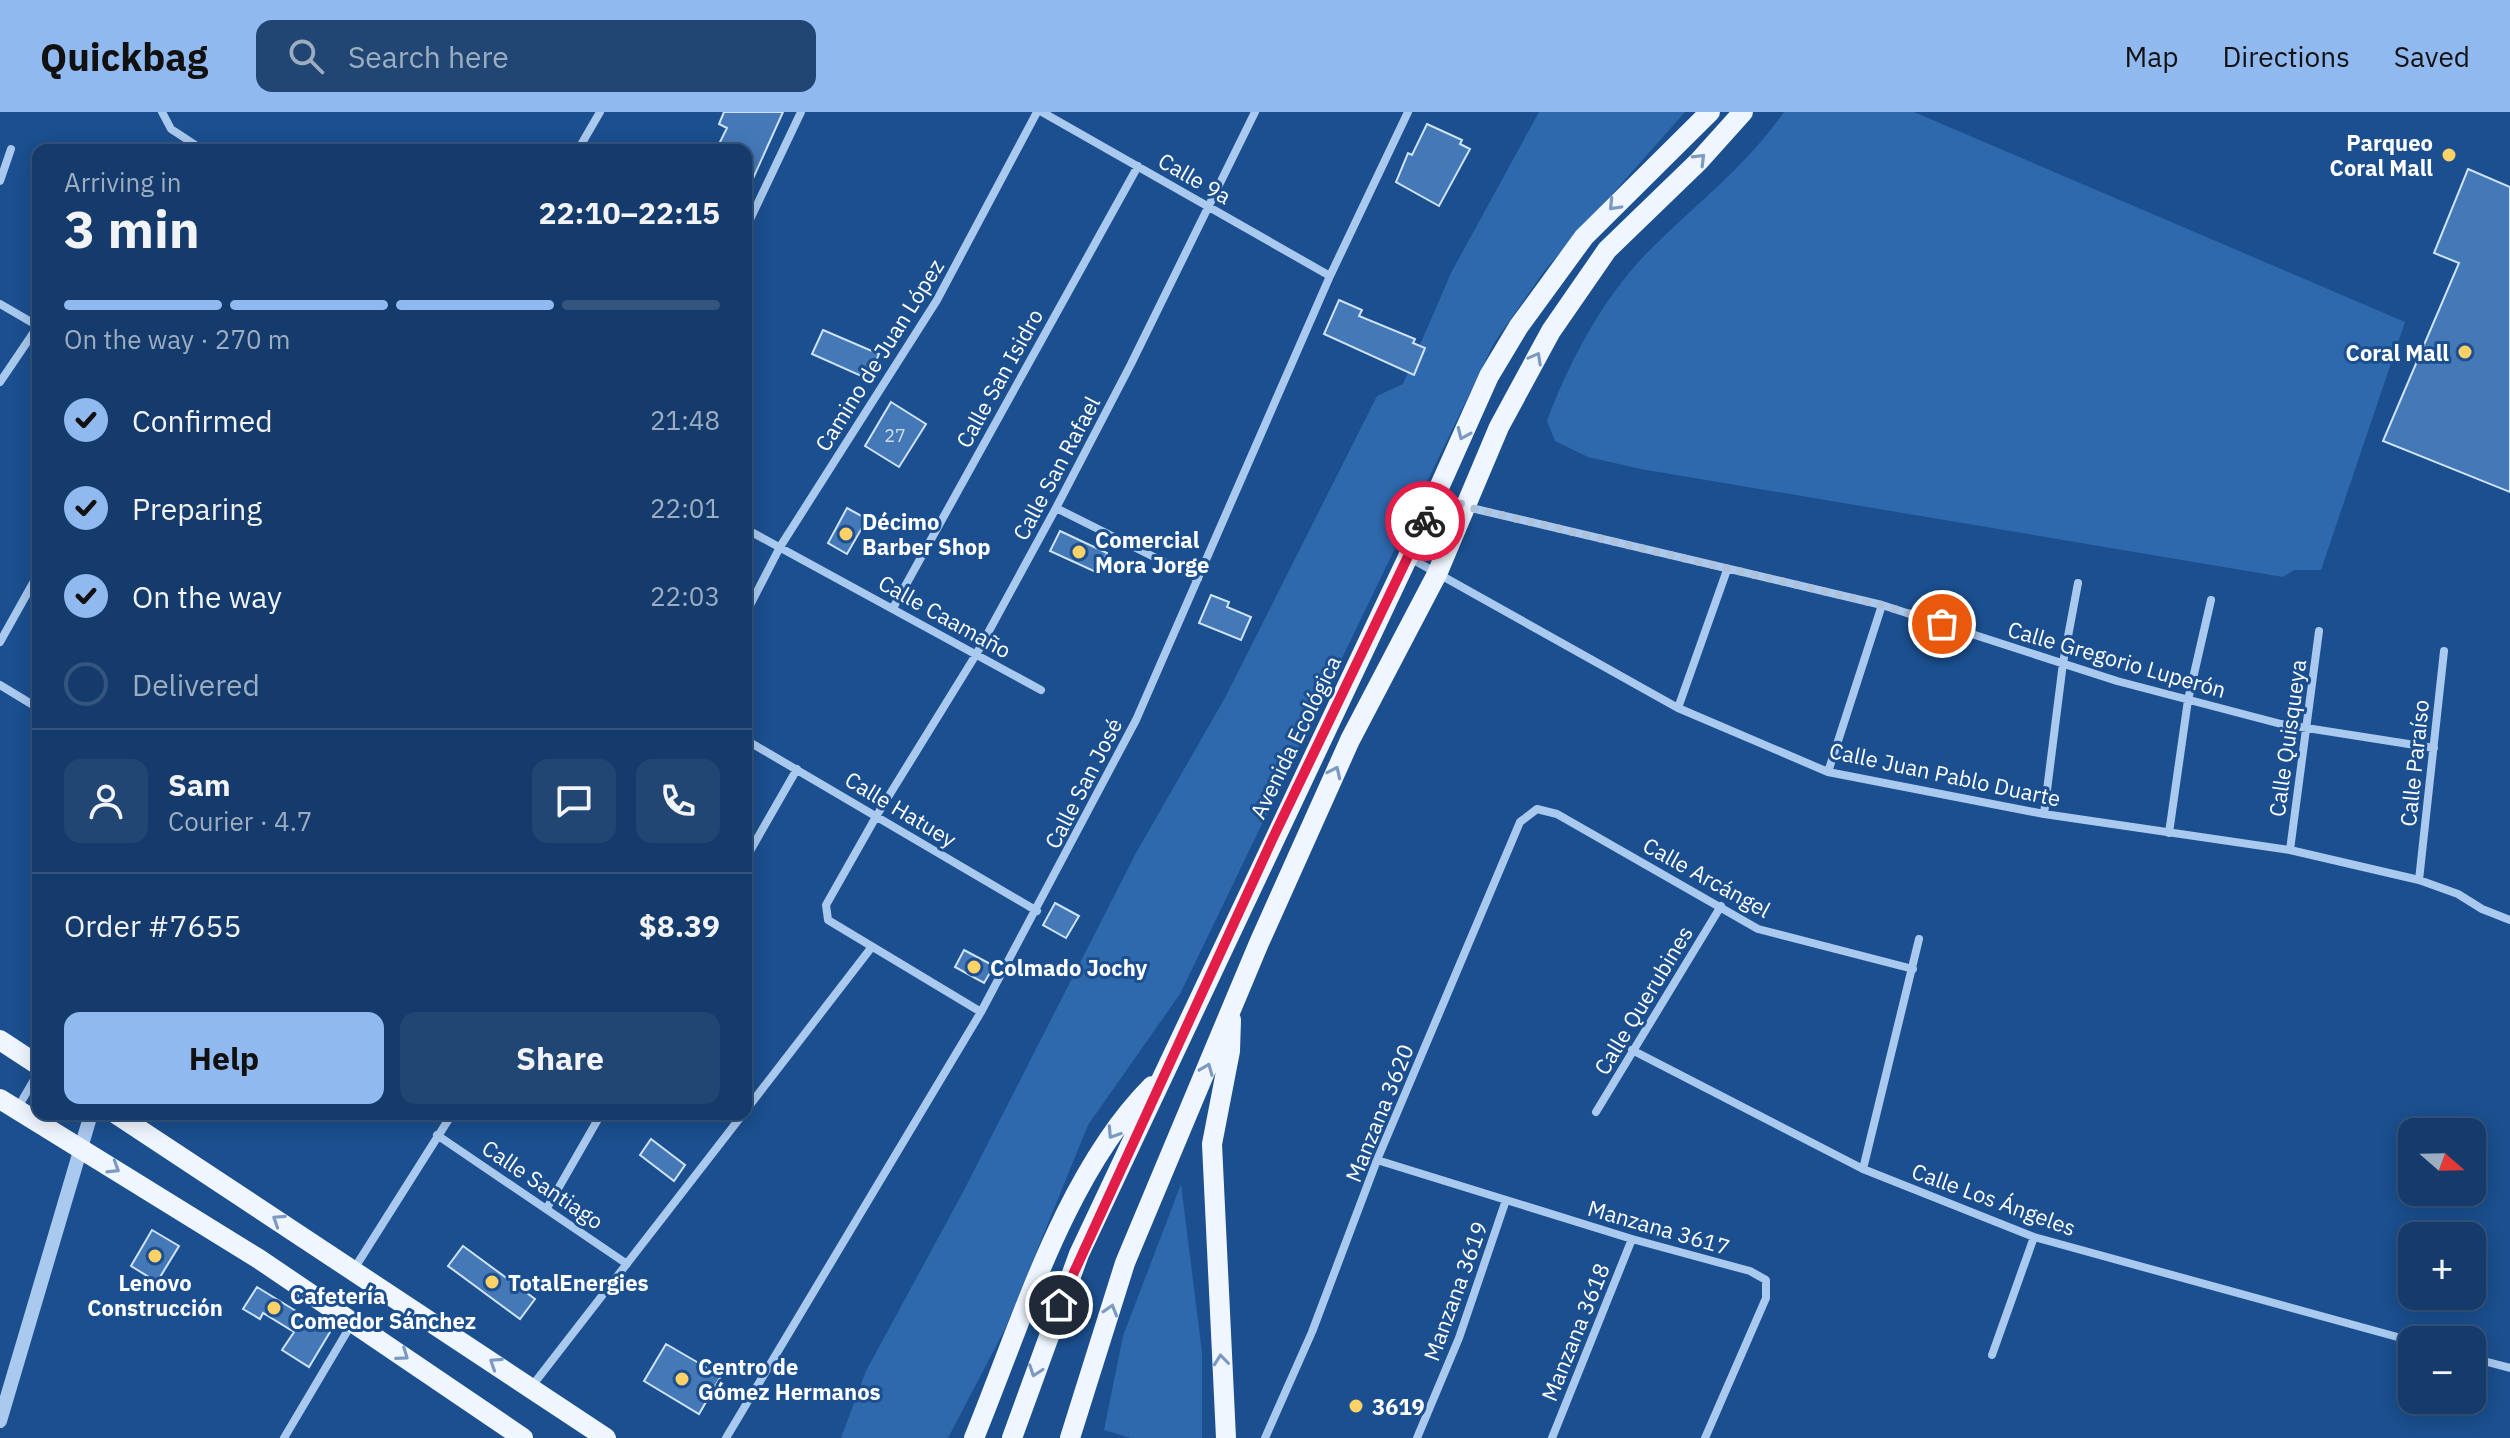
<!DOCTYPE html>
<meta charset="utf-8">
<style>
body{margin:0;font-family:"IBM Plex Sans",sans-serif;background:#214673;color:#f1f3f6;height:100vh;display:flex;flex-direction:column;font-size:30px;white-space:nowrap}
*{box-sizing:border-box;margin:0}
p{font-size:26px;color:#9dadc1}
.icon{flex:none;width:44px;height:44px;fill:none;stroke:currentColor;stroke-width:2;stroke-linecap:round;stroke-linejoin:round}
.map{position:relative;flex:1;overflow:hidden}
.details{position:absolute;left:32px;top:32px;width:720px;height:976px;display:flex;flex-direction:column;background:#143b6b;border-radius:16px;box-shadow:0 4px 20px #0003,0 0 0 2px #33557e}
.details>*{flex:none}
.needle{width:52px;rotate:110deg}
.tools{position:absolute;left:2398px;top:1006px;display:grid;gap:16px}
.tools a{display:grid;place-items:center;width:88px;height:88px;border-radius:16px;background:#143b6b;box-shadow:0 4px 20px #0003,0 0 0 2px #33557e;font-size:40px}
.pin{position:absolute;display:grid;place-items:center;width:68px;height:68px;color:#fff;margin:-34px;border:4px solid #fff;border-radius:50%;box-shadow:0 2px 8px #0007}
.courier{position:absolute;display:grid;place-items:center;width:80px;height:80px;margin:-40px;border:6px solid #e11d48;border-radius:50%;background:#fff;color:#222;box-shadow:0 2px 10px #0007}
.overview em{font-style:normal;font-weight:700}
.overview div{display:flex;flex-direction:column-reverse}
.overview{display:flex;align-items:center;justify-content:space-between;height:136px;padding:0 32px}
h1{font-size:52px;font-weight:700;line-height:60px}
.bar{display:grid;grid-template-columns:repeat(4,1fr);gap:12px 8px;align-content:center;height:96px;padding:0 32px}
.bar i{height:10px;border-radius:6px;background:#33557e}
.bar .current{background:#90b9f0}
.bar p{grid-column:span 4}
.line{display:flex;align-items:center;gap:20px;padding:0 32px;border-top:2px solid #33557e}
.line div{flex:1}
.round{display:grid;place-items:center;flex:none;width:84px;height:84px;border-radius:16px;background:#214673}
ol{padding:0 32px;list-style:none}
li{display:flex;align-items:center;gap:24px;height:88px}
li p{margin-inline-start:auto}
li .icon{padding:8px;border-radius:50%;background:#90b9f0;color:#111;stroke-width:4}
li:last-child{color:#9dadc1}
li i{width:44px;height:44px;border:4px solid #33557e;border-radius:50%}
.cta{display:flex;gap:16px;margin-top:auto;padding:16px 32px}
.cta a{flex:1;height:92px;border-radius:16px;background:#90b9f0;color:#111;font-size:32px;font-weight:700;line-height:92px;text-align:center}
.cta a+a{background:#214673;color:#f1f3f6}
header{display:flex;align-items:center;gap:48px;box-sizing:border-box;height:112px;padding:0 40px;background:#90b9f0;color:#111}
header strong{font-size:38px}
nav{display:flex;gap:44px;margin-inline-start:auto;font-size:28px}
.search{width:560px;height:72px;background:#214673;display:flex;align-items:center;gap:20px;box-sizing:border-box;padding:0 28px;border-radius:16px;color:#9dadc1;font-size:30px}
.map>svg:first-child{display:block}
.green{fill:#2e69ad}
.building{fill:#4478b7;stroke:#cfe3fa;stroke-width:2}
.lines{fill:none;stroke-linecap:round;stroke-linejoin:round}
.minor{stroke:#a9c9ee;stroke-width:8}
.tertiary{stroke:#a9c9ee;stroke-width:14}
.primary{stroke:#f0f6ff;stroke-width:20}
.oneway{stroke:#7b9ac1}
.done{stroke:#afc1d8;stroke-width:8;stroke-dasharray:0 14.4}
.route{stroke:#e11d48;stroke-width:10}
.poi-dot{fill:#ffd166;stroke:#1b4f8f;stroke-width:3}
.labels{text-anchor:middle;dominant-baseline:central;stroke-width:6;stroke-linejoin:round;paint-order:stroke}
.number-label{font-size:18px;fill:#d0dded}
.poi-label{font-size:22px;font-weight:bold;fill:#fff;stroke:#1b4f8f;text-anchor:start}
.street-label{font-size:22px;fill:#fff;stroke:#1b4f8f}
</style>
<header>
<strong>Quickbag</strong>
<div class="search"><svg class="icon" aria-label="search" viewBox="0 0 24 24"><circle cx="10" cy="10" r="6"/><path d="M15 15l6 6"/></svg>Search here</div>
<nav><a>Map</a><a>Directions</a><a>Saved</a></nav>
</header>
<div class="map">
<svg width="2510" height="1326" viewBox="0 0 2510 1326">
<rect width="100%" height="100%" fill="#1b4f8f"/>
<path class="green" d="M1539 0H1685L1545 158 1494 231 1180 882 1088 1013 1005 1217 948 1326H841L866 1259 963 1080 1136 741 1226 584 1377 284 1403 272 1451 161Z
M1784 0H1914L2405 210 2321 458H2294L2283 465 1641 357 1588 345 1555 329 1547 309C1570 247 1607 178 1656 132 1702 87 1746 54 1784 0Z
M1181 1072 1202 1240V1326H1131L1104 1318 1123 1224Z"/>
<path class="building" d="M724 0H783L746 82V38H716L727 16 719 12Z
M1427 12 1462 28 1460 32 1470 37 1439 94 1396 70 1408 41 1412 43Z
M2468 57 2510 75V380L2383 329 2459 151 2434 141Z
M1339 188 1362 198 1359 204 1415 227 1413 231 1425 236 1414 263 1324 222Z
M823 218 879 242 868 267 812 242Z
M891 290 926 312 899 355 865 334Z
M847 396 867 407 847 442 828 431Z
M1060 419 1107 441 1098 461 1050 439Z
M1211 483 1229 490 1227 495 1251 505 1241 528 1199 511Z
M1055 791 1079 804 1066 826 1043 813Z
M964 838 994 854 984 871 955 855Z
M651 1027 685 1053 674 1069 640 1043Z
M152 1118 179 1134 157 1170 131 1154Z
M463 1134 535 1187 520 1207 448 1154Z
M257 1175 330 1220 309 1255 282 1238 294 1220 263 1201 260 1207 243 1197Z
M666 1232 721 1264 699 1302 644 1269Z"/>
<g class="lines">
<path class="minor" d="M162 0 171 17 203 38
M1042 0 1330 164
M578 38 600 0
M0 69 11 37
M746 116 801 0
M0 192 38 214
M0 270 38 214
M1438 380 1467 395 1882 493 2117 569 2281 612 2434 636
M1056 396 1198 467
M746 417 1041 578
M1410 446 1678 596 1828 660 2044 702 2290 738 2419 768 2458 782 2482 797 2510 808
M893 496 1138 54
M746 501 780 435 937 188 1037 0
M0 530 38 462
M0 573 38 596
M1678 596 1727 458
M746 628 1037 799
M1828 660 1882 493
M2044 702 2063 551 2078 471
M2169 721 2188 588 2211 488
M2290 738 2319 519
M746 746 797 657
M2419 768 2444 539
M981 900 828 808 826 793 877 703 977 541 1056 396 1131 252 1255 0
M1632 938 1863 1057 2034 1125 2412 1229
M17 997 38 961
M746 998 871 836
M1596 1000 1721 794
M437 1023 627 1152
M1377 1048 1632 1127 1750 1159 1766 1168V1186L1705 1326
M1863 1057 1919 827
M547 1096 601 1002
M354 1157 452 1002
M1992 1243 2034 1125
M2472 1246 2510 1256
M532 1274 743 1002
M284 1326 351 1213
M726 1326 981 900 1136 608 1330 164 1408 0
M1265 1326 1312 1220 1377 1048 1520 710 1537 697 1557 702 1758 817 1913 857
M1417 1326 1459 1226 1506 1088
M1552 1326 1632 1127"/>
<path class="tertiary" d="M0 1309 91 1002"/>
<path class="primary" d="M0 928 38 953
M0 987 259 1147 523 1326
M116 1002 606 1326
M974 1326C1021 1212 1065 1061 1152 974
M1012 1326 1079 1142 1408 445 1489 264 1519 214 1584 125 1710 0
M1070 1326 1125 1151 1259 831 1350 628 1437 462 1499 315 1551 219 1607 138 1699 49 1743 0
M1226 1326 1212 1032 1230 939 1231 908"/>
</g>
<defs><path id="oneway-chevron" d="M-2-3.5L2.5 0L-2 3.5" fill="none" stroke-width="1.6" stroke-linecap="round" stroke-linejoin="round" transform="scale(2)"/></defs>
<g class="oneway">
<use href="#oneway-chevron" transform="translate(1700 47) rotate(-45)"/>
<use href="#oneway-chevron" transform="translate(1614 93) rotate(134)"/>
<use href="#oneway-chevron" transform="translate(1536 246) rotate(-61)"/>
<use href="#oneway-chevron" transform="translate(1463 322) rotate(114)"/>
<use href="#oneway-chevron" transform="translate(1335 660) rotate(-65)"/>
<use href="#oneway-chevron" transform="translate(1207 957) rotate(-68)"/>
<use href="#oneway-chevron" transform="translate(1113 1021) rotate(123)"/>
<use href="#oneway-chevron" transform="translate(114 1056) rotate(32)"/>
<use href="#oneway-chevron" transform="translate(278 1108) rotate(-147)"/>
<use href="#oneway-chevron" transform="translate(1111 1198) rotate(-73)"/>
<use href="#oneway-chevron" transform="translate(403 1243) rotate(35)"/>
<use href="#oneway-chevron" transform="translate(1221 1248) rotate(-96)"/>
<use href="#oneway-chevron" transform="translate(495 1251) rotate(-147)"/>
<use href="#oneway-chevron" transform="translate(1035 1259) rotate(109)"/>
</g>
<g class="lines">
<path class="done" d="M1425 409 1438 380 1467 395 1882 493 1942 512"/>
<path class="route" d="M1059 1193 1272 728 1425 409"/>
</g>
<g class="poi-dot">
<circle cx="2449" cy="43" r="8"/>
<circle cx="2465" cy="240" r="8"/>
<circle cx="846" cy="422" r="8"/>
<circle cx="1079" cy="440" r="8"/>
<circle cx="974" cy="855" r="8"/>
<circle cx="155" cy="1144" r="8"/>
<circle cx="492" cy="1170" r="8"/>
<circle cx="274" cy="1196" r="8"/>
<circle cx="682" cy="1267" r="8"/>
<circle cx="1356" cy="1294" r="8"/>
</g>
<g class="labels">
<g class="number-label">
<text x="895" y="323">27</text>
</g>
<g class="poi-label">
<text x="2433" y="30" text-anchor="end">Parqueo<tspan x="2433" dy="25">Coral Mall</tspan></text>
<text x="2449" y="240" text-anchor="end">Coral Mall</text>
<text x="862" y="409">Décimo<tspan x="862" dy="25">Barber Shop</tspan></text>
<text x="1095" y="427">Comercial<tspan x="1095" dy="25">Mora Jorge</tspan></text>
<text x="990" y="855">Colmado Jochy</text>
<text x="155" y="1170" text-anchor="middle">Lenovo<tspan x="155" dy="25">Construcción</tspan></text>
<text x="508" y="1170">TotalEnergies</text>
<text x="290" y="1183">Cafetería<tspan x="290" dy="25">Comedor Sánchez</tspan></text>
<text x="698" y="1254">Centro de<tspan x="698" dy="25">Gómez Hermanos</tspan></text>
<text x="1372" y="1294">3619</text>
</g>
<g class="street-label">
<text transform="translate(1195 66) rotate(30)">Calle 9a</text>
<text transform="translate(879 243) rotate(-58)">Camino de Juan López</text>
<text transform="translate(999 266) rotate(-61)">Calle San Isidro</text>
<text transform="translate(1056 356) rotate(-62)">Calle San Rafael</text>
<text transform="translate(945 504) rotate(29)">Calle Caamaño</text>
<text transform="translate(2117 547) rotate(16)">Calle Gregorio Luperón</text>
<text transform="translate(1295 625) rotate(-64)">Avenida Ecológica</text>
<text transform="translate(2287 626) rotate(-82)">Calle Quisqueya</text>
<text transform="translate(2414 651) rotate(-84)">Calle Paraíso</text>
<text transform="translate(1945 662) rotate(12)">Calle Juan Pablo Duarte</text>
<text transform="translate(1083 671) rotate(-63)">Calle San José</text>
<text transform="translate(901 697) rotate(31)">Calle Hatuey</text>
<text transform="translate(1707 765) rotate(29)">Calle Arcángel</text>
<text transform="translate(1643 888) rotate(-59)">Calle Querubines</text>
<text transform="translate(1379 1001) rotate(-68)">Manzana 3620</text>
<text transform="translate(543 1072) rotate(34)">Calle Santiago</text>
<text transform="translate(1994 1087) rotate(20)">Calle Los Ángeles</text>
<text transform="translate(1659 1115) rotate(16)">Manzana 3617</text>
<text transform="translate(1455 1179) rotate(-70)">Manzana 3619</text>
<text transform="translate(1575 1220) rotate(-68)">Manzana 3618</text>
</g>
</g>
</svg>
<div class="tools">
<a><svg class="needle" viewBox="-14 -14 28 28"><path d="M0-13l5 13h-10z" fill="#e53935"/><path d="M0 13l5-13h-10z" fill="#9dadc1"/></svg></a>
<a>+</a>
<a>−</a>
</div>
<div class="pin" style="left:1942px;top:512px;background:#ea580c"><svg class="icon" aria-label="bag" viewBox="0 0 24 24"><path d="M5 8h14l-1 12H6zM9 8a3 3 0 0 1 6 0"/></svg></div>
<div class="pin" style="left:1059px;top:1193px;background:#1f2937"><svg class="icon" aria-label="home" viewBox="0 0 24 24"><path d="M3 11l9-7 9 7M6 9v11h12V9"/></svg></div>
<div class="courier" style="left:1425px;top:409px"><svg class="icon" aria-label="bike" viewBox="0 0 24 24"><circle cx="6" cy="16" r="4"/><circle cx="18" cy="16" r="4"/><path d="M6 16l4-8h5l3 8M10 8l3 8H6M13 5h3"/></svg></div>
<section class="details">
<div class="overview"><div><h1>3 min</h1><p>Arriving in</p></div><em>22:10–22:15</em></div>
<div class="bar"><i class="current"></i><i class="current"></i><i class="current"></i><i></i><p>On the way · 270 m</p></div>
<ol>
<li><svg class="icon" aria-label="check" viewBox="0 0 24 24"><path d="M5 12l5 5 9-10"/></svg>Confirmed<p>21:48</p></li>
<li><svg class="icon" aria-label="check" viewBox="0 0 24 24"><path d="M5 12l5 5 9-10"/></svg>Preparing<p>22:01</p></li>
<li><svg class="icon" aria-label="check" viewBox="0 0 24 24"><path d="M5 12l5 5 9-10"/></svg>On the way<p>22:03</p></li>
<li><i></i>Delivered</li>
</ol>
<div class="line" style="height:144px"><a class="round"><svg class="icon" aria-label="person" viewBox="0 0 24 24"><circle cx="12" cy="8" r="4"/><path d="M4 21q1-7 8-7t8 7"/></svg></a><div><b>Sam</b><p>Courier · 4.7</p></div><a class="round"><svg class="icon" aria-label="chat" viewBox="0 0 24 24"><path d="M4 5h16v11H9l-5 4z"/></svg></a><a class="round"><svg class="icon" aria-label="phone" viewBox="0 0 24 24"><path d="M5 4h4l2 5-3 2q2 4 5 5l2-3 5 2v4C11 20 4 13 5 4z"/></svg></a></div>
<div class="line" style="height:104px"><div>Order #7655</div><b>$8.39</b></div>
<div class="cta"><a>Help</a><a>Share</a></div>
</section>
</div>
